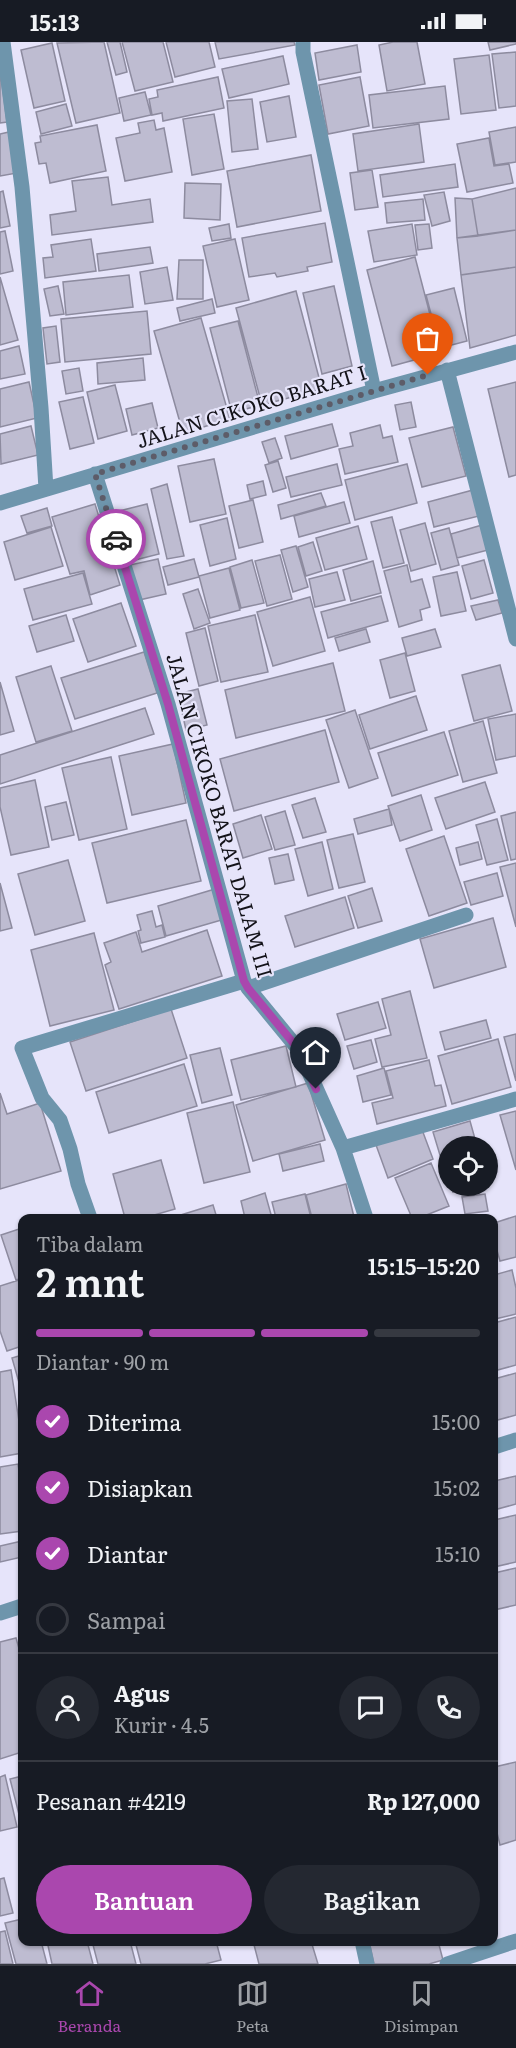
<!DOCTYPE html>
<html lang="id">
<meta charset="utf-8">
<style>
body{margin:0;font-family:Literata,serif;background:#242831;color:#f1f3f6;height:100vh;display:flex;flex-direction:column;font-size:22px;white-space:nowrap}
*{box-sizing:border-box;margin:0}
p{font-size:20px;color:#9ea1a6}
.icon{flex:none;width:33px;height:33px;fill:none;stroke:currentColor;stroke-width:2;stroke-linecap:round;stroke-linejoin:round}
.map{position:relative;flex:1;overflow:hidden}
.sheet{position:absolute;left:18px;top:1172px;width:480px;height:732px;display:flex;flex-direction:column;background:#171b24;border-radius:12px;box-shadow:0 2px 4px #0004}
.sheet>*{flex:none}
.tools{position:absolute;left:438px;top:1094px;display:grid;gap:12px}
.tools a{display:grid;place-items:center;width:60px;height:60px;border-radius:50%;background:#171b24;box-shadow:0 2px 4px #0004;font-size:30px}
.pin{position:absolute;display:grid;place-items:center;width:51px;height:51px;color:#fff;margin:-62px -26px;border-radius:50% 50% 50% 0;rotate:-45deg;box-shadow:0 0 6px #0007}
.pin .icon{rotate:45deg}
.courier{position:absolute;display:grid;place-items:center;width:60px;height:60px;margin:-30px;border:4px solid #aa47ae;border-radius:50%;background:#fff;color:#222;box-shadow:0 2px 8px #0007}
.head em{font-style:normal;font-weight:600}
.head div{display:flex;flex-direction:column-reverse}
.head{display:flex;align-items:center;justify-content:space-between;height:102px;padding:0 18px}
h1{font-size:39px;font-weight:600;line-height:45px}
.bar{display:grid;grid-template-columns:repeat(4,1fr);gap:9px 6px;align-content:center;height:72px;padding:0 18px}
.bar i{height:8px;border-radius:4px;background:#363941}
.bar .selected{background:#aa47ae}
.bar p{grid-column:span 4}
.line{display:flex;align-items:center;gap:15px;padding:0 18px;border-top:2px solid #363941}
.line div{flex:1}
.round{display:grid;place-items:center;flex:none;width:63px;height:63px;border-radius:32px;background:#242831}
ol{padding:0 18px;list-style:none}
li{display:flex;align-items:center;gap:18px;height:66px}
li p{margin-inline-start:auto}
li .icon{padding:6px;border-radius:50%;background:#aa47ae;color:#fff;stroke-width:4}
li:last-child{color:#9ea1a6}
li i{width:33px;height:33px;border:3px solid #363941;border-radius:50%}
.primary-button{display:flex;gap:12px;margin-top:auto;padding:12px 18px}
.primary-button a{flex:1;height:69px;border-radius:36px;background:#aa47ae;color:#fff;font-size:24px;font-weight:600;line-height:69px;text-align:center}
.primary-button a+a{background:#242831;color:#f1f3f6}
.status{display:flex;justify-content:space-between;align-items:center;height:42px;padding:0 30px;background:#171b24;direction:ltr}
.status svg{height:16px;fill:currentColor}
.menu{display:flex;justify-content:space-around;align-items:center;height:84px;border-top:2px solid #363941;background:#171b24;font-size:16px;color:#9ea1a6}
.menu a{display:grid;justify-items:center;gap:3px}
.menu .selected{color:#aa47ae}
.map>svg:first-child{display:block}
.building{fill:#bebcd1;stroke:#8d8b9f;stroke-width:1.5}
.lines{fill:none;stroke-linecap:round;stroke-linejoin:round}
.minor{stroke:#6e95ac;stroke-width:15}
.done{stroke:#5d5c68;stroke-width:6;stroke-dasharray:0 10.8}
.route{stroke:#aa47ae;stroke-width:8}
.labels{text-anchor:middle;dominant-baseline:central;stroke-width:4.5;stroke-linejoin:round;paint-order:stroke}
.street-label{font-size:20px;fill:#131219;stroke:#e6e4fa}
</style>
<div class="status"><b>15:13</b><svg viewBox="0 0 49 12"><path d="M0 12V9h3v3zM5 12V6h3v6zM10 12V3h3v9zM15 12V0h3v12zM26 1h20v11H26zM47 4h2v5h-2z"/></svg></div>
<div class="map">
<svg width="516" height="1922" viewBox="0 0 516 1922">
<rect width="100%" height="100%" fill="#e6e4fa"/>
<path class="building" d="M104 0 120 71 76 81 57 1Z
M107 0H120L127 30 116 33Z
M122 0H163L173 40 135 49Z
M166 0H209L215 25 175 35Z
M215 0H294L295 3 219 17Z
M393 0H417L425 42 387 49 379 3Z
M488 0H516V2L490 8Z
M52 1 65 59 34 66 21 8Z
M357 3 361 30 319 38 315 11Z
M516 10V64L499 66 492 12Z
M489 13 496 68 461 72 454 17Z
M283 14 289 42 229 56 222 27Z
M1 35 7 80 0 81V36Z
M218 35 224 66 163 79 162 71 152 73 149 57 158 55 157 48Z
M360 35 369 84 328 92 319 43Z
M445 44 449 77 373 86 369 53Z
M145 50 151 73 124 79 119 56Z
M289 54 296 95 267 100 260 60Z
M252 57 258 107 232 110 227 59Z
M66 62 72 84 41 92 36 70Z
M214 72 224 127 192 133 183 77Z
M154 78 156 88 164 86 172 130 125 139 116 96 140 91 138 81Z
M419 82 424 120 358 129 353 92Z
M97 83 106 129 50 141 46 121 39 122 35 101 41 100 40 94Z
M516 85V120L495 123 489 90Z
M9 90 17 131 0 134V92Z
M489 96 494 124 509 122 513 141 467 150 457 102Z
M311 113 321 169 237 185 227 129Z
M455 122 458 145 383 155 380 133Z
M372 128 378 165 355 168 350 131Z
M108 135 112 163 150 157 153 180 52 193 50 173 76 169 72 139Z
M185 141 221 142 220 178 184 176Z
M516 146V188L478 194 472 157Z
M3 149 10 184 0 186V150Z
M444 150 450 179 432 184 424 153Z
M455 156 472 157 478 194 457 196Z
M423 157 425 178 387 181 385 161Z
M325 181 332 220 307 225 308 229 277 235 275 231 249 235 242 196Z
M229 182 231 196 212 199 209 186Z
M412 182 417 213 374 220 368 189Z
M429 182 432 206 418 208 415 183Z
M516 188V225L461 233 457 196Z
M5 189 13 229 0 232V190Z
M91 197 96 229 45 236 43 216 53 215 51 203Z
M235 197 249 258 217 265 203 204Z
M150 205 153 221 99 229 97 212Z
M415 215 440 311 392 324 367 228Z
M179 218H203V257H177Z
M167 225 173 258 145 262 140 230Z
M516 225V293L470 306 461 233Z
M129 233 133 265 66 273 63 240Z
M0 235 18 298 0 303Z
M58 244 64 272 50 274 44 247Z
M334 244 352 324 322 332 303 251Z
M454 246 467 299 440 306 426 253Z
M296 249 322 347 262 363 236 266Z
M212 257 215 271 180 279 177 266Z
M147 269 151 312 65 320 61 277Z
M201 276 230 377 183 391 154 289Z
M238 279 260 363 232 371 210 286Z
M56 284 60 320 47 322 43 286Z
M19 304 25 332 0 337V309Z
M143 316 145 338 98 342 97 321Z
M79 326 83 349 66 352 62 329Z
M29 340 37 376 0 385V347Z
M516 340V433L509 435 488 347Z
M115 343 127 389 98 397 87 350Z
M83 355 94 401 70 407 59 360Z
M411 360 416 385 400 388 395 363Z
M152 361 158 386 132 393 126 367Z
M332 382 338 404 291 417 285 394Z
M380 383 383 396 392 394 398 420 345 432 339 407 353 404 350 391Z
M31 384 38 413 1 422 0 392Z
M453 385 466 434 422 445 409 396Z
M275 396 282 416 269 421 262 400Z
M214 417 226 472 190 480 178 424Z
M278 419 286 446 273 450 265 423Z
M337 422 342 443 291 455 286 435Z
M407 422 417 461 355 478 345 438Z
M263 439 266 453 250 457 247 443Z
M167 442 184 514 167 517 151 447Z
M473 448 479 474 434 485 428 460Z
M321 451 326 464 281 477 278 463Z
M253 458 263 500 239 506 229 464Z
M344 460 350 481 299 495 294 474Z
M95 462 120 543 90 553 84 529 70 532 52 475Z
M147 462 159 512 127 520 115 470Z
M47 466 52 484 27 491 21 474Z
M392 475 404 521 383 526 371 480Z
M227 476 236 517 210 524 200 483Z
M425 481 436 522 411 529 400 488Z
M482 483 488 508 457 516 451 492Z
M358 484 367 517 325 528 316 496Z
M51 485 63 524 15 538 4 500Z
M449 486 459 523 441 528 431 491Z
M313 500 322 529 306 534 298 505Z
M296 504 308 545 293 550 281 508Z
M280 513 292 557 267 564 255 519Z
M158 517 166 552 139 558 130 523Z
M194 517 199 535 168 543 163 525Z
M252 518 264 561 241 566 230 525Z
M484 518 493 551 471 557 462 524Z
M373 519 381 551 351 559 343 528Z
M407 523 411 540 422 537 430 565 420 568 422 578 399 585 384 529Z
M229 526 240 568 210 576 199 534Z
M337 530 345 558 315 565 309 537Z
M457 530 466 569 441 574 433 535Z
M83 531 92 562 33 578 24 547Z
M198 547 210 581 194 587 183 552Z
M381 554 388 579 328 596 321 570Z
M310 555 325 609 273 624 257 570Z
M498 558 502 571 476 578 471 564Z
M121 561 136 604 88 620 73 577Z
M66 573 74 599 37 610 29 584Z
M255 573 268 630 221 640 208 584Z
M205 586 218 639 199 644 186 591Z
M366 587 370 600 339 609 335 596Z
M435 587 441 605 407 614 402 596Z
M144 610 157 651 75 677 61 636Z
M405 611 415 649 390 656 380 618Z
M333 621 345 669 236 696 225 648Z
M500 623 512 669 474 679 462 633Z
M51 624 72 689 36 700 16 635Z
M0 640 14 689 0 693Z
M198 647 207 683 186 688 178 652Z
M416 654 427 688 370 707 359 673Z
M145 666 154 692 0 742V713Z
M355 668 378 736 349 746 326 678Z
M516 672V714L496 718 488 677Z
M483 679 497 731 463 740 449 689Z
M325 688 339 740 234 769 220 717Z
M444 690 458 733 392 754 378 711Z
M173 702 186 761 132 773 119 714Z
M111 715 127 787 79 798 62 726Z
M35 738 49 805 11 813 0 765V746Z
M485 740 495 770 446 787 435 756Z
M421 753 432 788 400 799 388 764Z
M315 756 326 790 303 796 292 763Z
M66 760 74 793 52 798 45 765Z
M389 767 392 783 358 792 354 777Z
M285 769 295 803 275 808 265 775Z
M516 770V817L511 818 501 774Z
M261 773 272 807 243 816 233 782Z
M497 777 508 818 487 823 476 783Z
M186 778 201 839 107 861 92 801Z
M353 792 365 840 339 846 327 798Z
M444 794 467 861 429 874 406 807Z
M322 800 333 847 308 854 295 807Z
M478 800 482 817 460 823 456 806Z
M288 812 294 838 275 842 269 816Z
M68 818 85 879 35 893 18 832Z
M516 821V885L500 825Z
M497 831 503 854 471 863 464 840Z
M0 841 12 886 0 889Z
M372 846 382 879 358 886 348 854Z
M215 847 225 877 166 894 158 864Z
M345 855 354 886 295 905 285 874Z
M152 869 156 885 162 883 165 895 141 901 138 889 141 888 137 873Z
M493 876 506 925 434 946 420 897Z
M207 888 222 934 119 967 105 923 111 920 104 901 136 890 142 910Z
M94 891 114 968 50 984 31 908Z
M410 949 427 1016 382 1025 375 997 391 993 382 957Z
M378 960 386 986 345 998 337 972Z
M171 967 187 1016 86 1049 70 1000Z
M486 978 491 996 445 1008 440 990Z
M516 992V1039L504 995Z
M498 997 511 1045 452 1062 438 1014Z
M371 998 377 1020 354 1027 347 1004Z
M286 1004 296 1045 241 1058 231 1018Z
M220 1006 232 1053 202 1061 190 1013Z
M429 1018 435 1044 441 1043 446 1064 377 1082 372 1061 393 1056 386 1029Z
M184 1022 197 1064 109 1091 96 1050Z
M384 1026 391 1053 363 1060 357 1034Z
M308 1041 325 1098 253 1119 236 1063Z
M0 1051 7 1072 40 1061 61 1129 0 1147Z
M233 1060 250 1130 204 1141 187 1071Z
M516 1069V1128L500 1073Z
M470 1079 477 1104H448V1133H446L433 1090Z
M421 1085 433 1117 388 1136 376 1103Z
M320 1102 324 1119 283 1129 279 1112Z
M161 1118 175 1167 144 1176H125L113 1132Z
M431 1121 449 1164 419 1176H412L395 1136Z
M346 1142 354 1175 312 1176 306 1153Z
M451 1143H482L453 1150Z
M265 1151 272 1176H245L241 1159Z
M305 1152 311 1176H276L272 1160Z
M485 1152 488 1169 465 1172 462 1155Z
M213 1163 217 1176H171Z
M516 1174V1215L500 1219 494 1198V1181Z
M22 1186V1236L16 1238 1 1193Z
M512 1228 516 1246V1272L495 1277 494 1269V1233Z
M22 1237V1304L7 1309 0 1289V1244Z
M516 1275V1323L494 1329V1281Z
M22 1313V1351L12 1316Z
M11 1328 22 1398V1411L0 1415V1330Z
M516 1331V1373L494 1379V1337Z
M18 1422 22 1448V1489L0 1492V1425Z
M516 1434V1462L494 1468V1439Z
M516 1473V1520L494 1525V1478Z
M22 1499V1515L0 1520V1504Z
M516 1526V1563L494 1568V1531Z
M16 1596 22 1617V1710L0 1717V1600Z
M516 1720V1798L500 1803 494 1779V1725Z
M5 1733 17 1785 0 1789V1735Z
M22 1734V1784L10 1737Z
M4 1836 13 1871 0 1874V1837Z
M22 1877V1899H41L47 1922H16L5 1881Z
M5 1889 13 1922H0V1890Z
M47 1899H87L93 1922H52Z
M92 1899H130L136 1922H98Z
M135 1899H216L221 1918 205 1922H141Z
M253 1899H311L318 1922H259Z
M369 1899H438L443 1918 429 1922H374Z"/>
<g class="lines">
<path class="minor" d="M3 0 22 145 41 366 46 447
M303 0V10L374 349
M447 328 516 597
M95 432 168 662 244 939 248 946 299 1008 343 1106 366 1176
M0 461 374 349 516 310
M248 946 466 873
M343 1106 516 1057
M90 1176 78 1142 70 1107 60 1078 42 1056 22 1006 244 939
M494 1405 516 1398
M0 1571 22 1564
M362 1899 367 1922
M447 1922 516 1899"/>
</g>
<g class="lines">
<path class="done" d="M116 497 95 432 428 333"/>
<path class="route" d="M116 497 168 662 244 939 248 946 299 1008 316 1047"/>
</g>
<g class="labels">
<g class="street-label">
<text transform="translate(251 363) rotate(-17)">JALAN CIKOKO BARAT I</text>
<text transform="translate(221 773) rotate(74)">JALAN CIKOKO BARAT DALAM III</text>
</g>
</g>
</svg>
<div class="tools">
<a><svg class="icon" aria-label="locate" viewBox="0 0 24 24"><circle cx="12" cy="12" r="6"/><path d="M12 2v4M12 18v4M2 12h4M18 12h4"/></svg></a>
</div>
<div class="pin" style="left:428px;top:333px;background:#ea580c"><svg class="icon" aria-label="bag" viewBox="0 0 24 24"><path d="M5 8h14l-1 12H6zM9 8a3 3 0 0 1 6 0"/></svg></div>
<div class="pin" style="left:316px;top:1047px;background:#1f2937"><svg class="icon" aria-label="home" viewBox="0 0 24 24"><path d="M3 11l9-7 9 7M6 9v11h12V9"/></svg></div>
<div class="courier" style="left:116px;top:497px"><svg class="icon" aria-label="car" viewBox="0 0 24 24"><path d="M5 17H2v-5l4-1 3-4h7l3 4 3 1v5h-3M9 17h6M6 11h13"/><circle cx="7" cy="17" r="2"/><circle cx="17" cy="17" r="2"/></svg></div>
<section class="sheet">
<div class="head"><div><h1>2 mnt</h1><p>Tiba dalam</p></div><em>15:15–15:20</em></div>
<div class="bar"><i class="selected"></i><i class="selected"></i><i class="selected"></i><i></i><p>Diantar · 90 m</p></div>
<ol>
<li><svg class="icon" aria-label="check" viewBox="0 0 24 24"><path d="M5 12l5 5 9-10"/></svg>Diterima<p>15:00</p></li>
<li><svg class="icon" aria-label="check" viewBox="0 0 24 24"><path d="M5 12l5 5 9-10"/></svg>Disiapkan<p>15:02</p></li>
<li><svg class="icon" aria-label="check" viewBox="0 0 24 24"><path d="M5 12l5 5 9-10"/></svg>Diantar<p>15:10</p></li>
<li><i></i>Sampai</li>
</ol>
<div class="line" style="height:108px"><a class="round"><svg class="icon" aria-label="person" viewBox="0 0 24 24"><circle cx="12" cy="8" r="4"/><path d="M4 21q1-7 8-7t8 7"/></svg></a><div><b>Agus</b><p>Kurir · 4.5</p></div><a class="round"><svg class="icon" aria-label="chat" viewBox="0 0 24 24"><path d="M4 5h16v11H9l-5 4z"/></svg></a><a class="round"><svg class="icon" aria-label="phone" viewBox="0 0 24 24"><path d="M5 4h4l2 5-3 2q2 4 5 5l2-3 5 2v4C11 20 4 13 5 4z"/></svg></a></div>
<div class="line" style="height:78px"><div>Pesanan #4219</div><b>Rp 127,000</b></div>
<div class="primary-button"><a>Bantuan</a><a>Bagikan</a></div>
</section>
</div>
<nav class="menu">
<a class="selected"><svg class="icon" aria-label="home" viewBox="0 0 24 24"><path d="M3 11l9-7 9 7M6 9v11h12V9"/></svg>Beranda</a>
<a><svg class="icon" aria-label="map" viewBox="0 0 24 24"><path d="M3 6l6-2 6 2 6-2v14l-6 2-6-2-6 2zM9 4v14M15 6v14"/></svg>Peta</a>
<a><svg class="icon" aria-label="saved" viewBox="0 0 24 24"><path d="M7 4h10v16l-5-4-5 4z"/></svg>Disimpan</a>
</nav>
